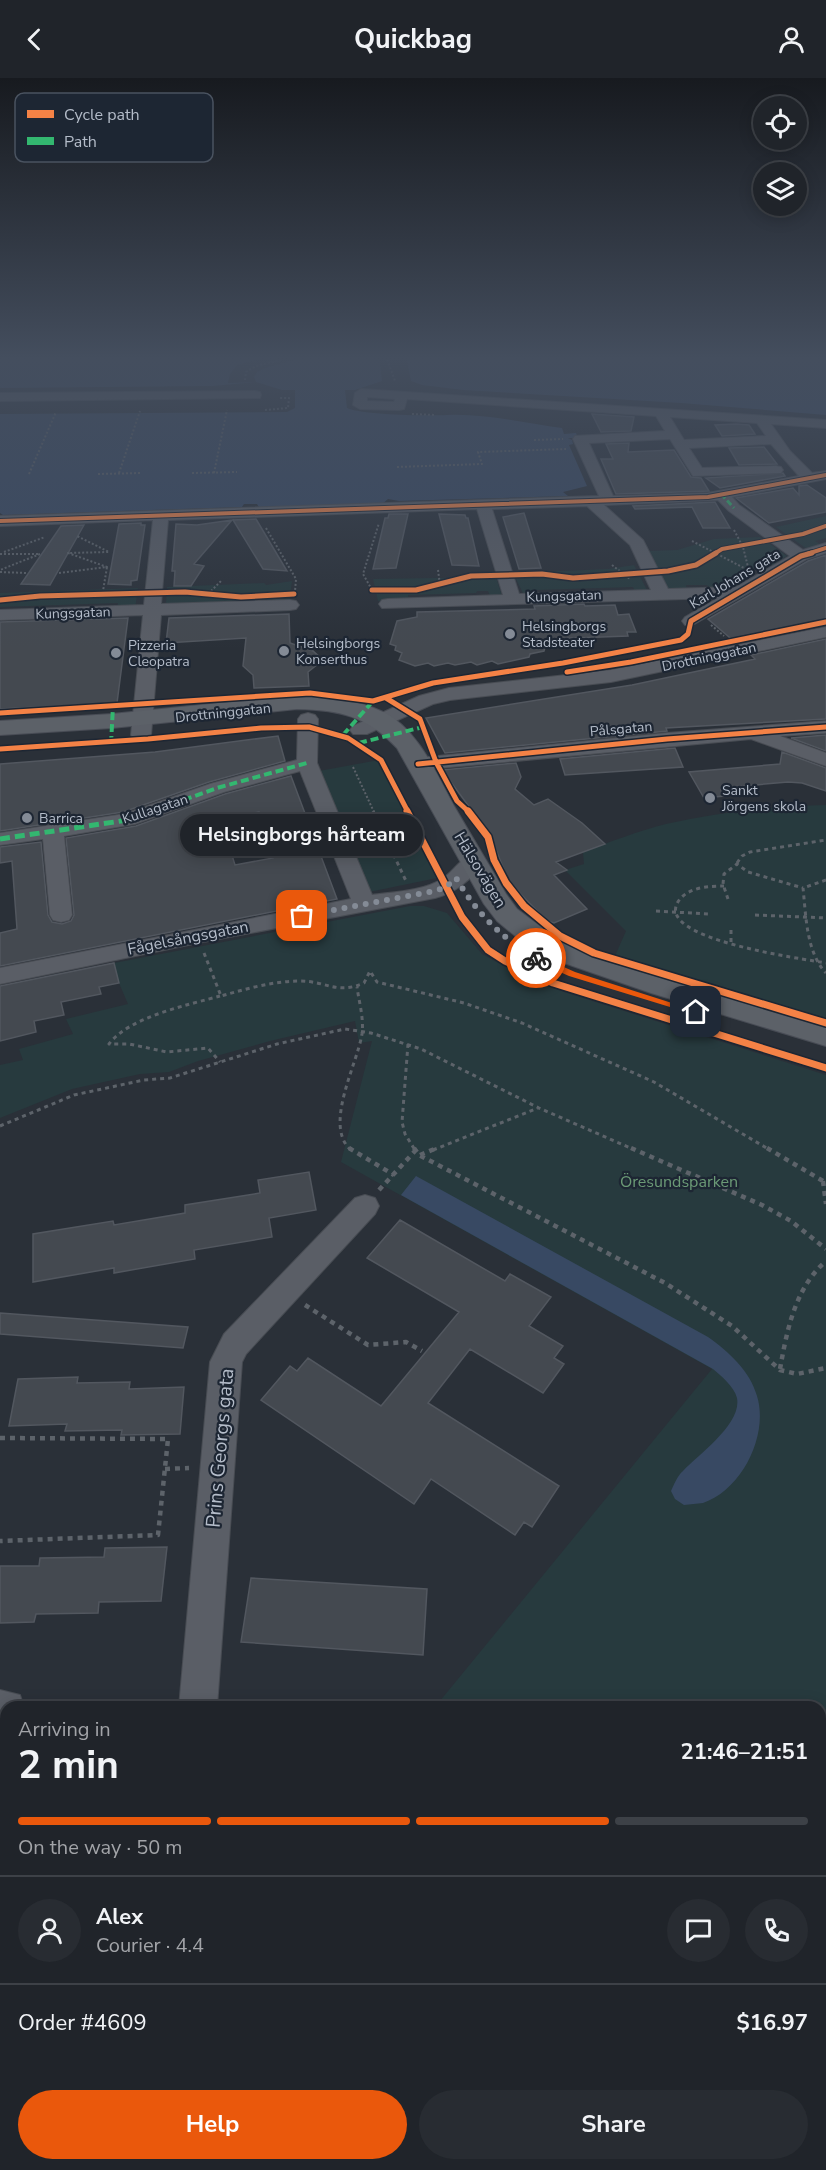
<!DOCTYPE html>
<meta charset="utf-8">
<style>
body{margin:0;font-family:"Nunito Sans",sans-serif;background:#282c32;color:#f1f3f6;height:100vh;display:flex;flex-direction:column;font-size:22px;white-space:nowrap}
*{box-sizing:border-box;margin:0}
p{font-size:20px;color:#a2a4a8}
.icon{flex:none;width:33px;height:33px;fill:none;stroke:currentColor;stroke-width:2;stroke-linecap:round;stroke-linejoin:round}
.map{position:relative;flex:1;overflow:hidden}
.panel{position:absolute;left:0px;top:1623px;width:826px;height:470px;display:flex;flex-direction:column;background:#20242a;border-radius:18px 18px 0 0;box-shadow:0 3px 15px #0003,0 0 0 2px #3d4147}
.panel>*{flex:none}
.tools{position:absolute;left:753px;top:18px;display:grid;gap:12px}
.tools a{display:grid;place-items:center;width:54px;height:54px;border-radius:50%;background:#20242a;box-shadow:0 3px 15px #0003,0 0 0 2px #3d4147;font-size:30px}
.pin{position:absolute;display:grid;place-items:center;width:51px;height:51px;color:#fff;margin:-26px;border-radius:12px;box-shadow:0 3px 9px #0006}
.courier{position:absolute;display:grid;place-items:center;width:60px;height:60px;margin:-30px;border:4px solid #ea580c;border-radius:50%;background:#fff;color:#222;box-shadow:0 2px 8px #0007}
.bubble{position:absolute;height:42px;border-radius:21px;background:#20242a;box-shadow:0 3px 15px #0003,0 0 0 2px #3d4147;font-size:20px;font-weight:700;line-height:42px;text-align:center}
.overview em{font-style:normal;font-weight:700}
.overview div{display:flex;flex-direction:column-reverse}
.overview{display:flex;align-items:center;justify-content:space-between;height:102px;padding:0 18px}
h1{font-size:39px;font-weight:700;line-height:45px}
.bar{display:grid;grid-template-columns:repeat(4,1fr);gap:9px 6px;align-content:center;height:72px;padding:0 18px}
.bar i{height:8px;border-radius:4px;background:#3d4147}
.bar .on{background:#ea580c}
.bar p{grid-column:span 4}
.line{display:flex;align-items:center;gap:15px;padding:0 18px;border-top:2px solid #3d4147}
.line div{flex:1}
.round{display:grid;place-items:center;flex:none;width:63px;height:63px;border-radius:32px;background:#282c32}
.button{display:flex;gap:12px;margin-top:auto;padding:12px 18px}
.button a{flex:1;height:69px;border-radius:36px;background:#ea580c;color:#fff;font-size:24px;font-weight:700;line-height:69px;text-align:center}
.button a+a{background:#282c32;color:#f1f3f6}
header{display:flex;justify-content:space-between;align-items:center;height:78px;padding:0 18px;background:#20242a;font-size:27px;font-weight:700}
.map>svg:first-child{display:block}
.green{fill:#273a3e}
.water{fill:#384963}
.pier{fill:#2a3038}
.building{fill:#444950;stroke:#52575f;stroke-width:1.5;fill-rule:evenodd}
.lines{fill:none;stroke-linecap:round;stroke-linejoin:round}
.minor-casing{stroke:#484c53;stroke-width:2}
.major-casing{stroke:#484c55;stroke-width:2}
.path-far3{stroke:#5d636a;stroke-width:2;stroke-dasharray:2 2;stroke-linecap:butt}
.path-far2{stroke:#5d636a;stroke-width:3;stroke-dasharray:4 4;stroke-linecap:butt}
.path-far1{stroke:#5d636a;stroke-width:4.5;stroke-dasharray:5 5;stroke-linecap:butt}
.path{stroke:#5d636a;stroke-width:6;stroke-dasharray:7 7;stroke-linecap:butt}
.minor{fill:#5a5e66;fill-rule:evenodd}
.major{fill:#5c6168;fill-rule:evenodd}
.quiet-far2{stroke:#33b770;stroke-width:3;stroke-dasharray:6 3;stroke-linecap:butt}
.quiet-far1{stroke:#33b770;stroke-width:4;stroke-dasharray:8 4;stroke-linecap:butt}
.quiet{stroke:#33b770;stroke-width:5;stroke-dasharray:10 5;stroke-linecap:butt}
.cycleway-far2-casing{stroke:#1d2633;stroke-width:6}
.cycleway-far1-casing{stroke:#1d2633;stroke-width:8}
.cycleway-casing{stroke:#1d2633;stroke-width:10}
.cycleway-far2{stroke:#f48246;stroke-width:4}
.cycleway-far1{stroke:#f48246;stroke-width:5}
.cycleway{stroke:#f48246;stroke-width:7}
.route{fill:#ea580c}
.done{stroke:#848b96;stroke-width:6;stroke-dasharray:0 10.8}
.poi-dot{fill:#848b96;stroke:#1d2633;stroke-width:2}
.labels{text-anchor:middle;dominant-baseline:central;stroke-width:4.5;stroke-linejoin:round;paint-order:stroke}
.far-street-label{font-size:14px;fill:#b4bcc9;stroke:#1d2633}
.far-poi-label{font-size:14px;fill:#b4bcc9;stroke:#1d2633;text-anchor:start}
.street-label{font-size:16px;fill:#b4bcc9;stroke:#1d2633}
.park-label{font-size:16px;fill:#6b9a76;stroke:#1d2633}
.near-street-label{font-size:20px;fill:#b4bcc9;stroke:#1d2633}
.key{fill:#1d2633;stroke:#4a5360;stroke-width:1.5}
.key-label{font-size:16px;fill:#b4bcc9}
</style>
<header><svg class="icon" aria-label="back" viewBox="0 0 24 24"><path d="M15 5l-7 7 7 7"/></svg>Quickbag<svg class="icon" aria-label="person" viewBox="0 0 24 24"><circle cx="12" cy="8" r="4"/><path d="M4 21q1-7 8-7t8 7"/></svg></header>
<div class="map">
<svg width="826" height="2092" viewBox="0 0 826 2092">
<rect width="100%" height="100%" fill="#2a3038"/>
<path class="green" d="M826 438V460L815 463 820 466 807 471 776 449Z
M760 459 787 478 773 487 763 484 734 502 742 506 735 510 710 511 707 507H686L687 511 669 512 649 473 677 472 714 461Z
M634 487 647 512 635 513 633 509 536 512 537 517H524L513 495 608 491Z
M496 499 502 518H490L488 513H477L476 515 408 517 409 522 378 523 373 501Z
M292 503 289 526H166L167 509 264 505 266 507Z
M138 510 135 531H117L118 525 0 529V515Z
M379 682 435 788 437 800 369 814 319 693Z
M826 727V940L615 878 626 853 565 792 584 786 583 774C610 764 638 753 666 746 718 734 773 728 826 727Z
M410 828H424L447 835 482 876 520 897 564 914 826 997V1875L820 1872V1629H435L712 1291 341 1084 372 963 359 965 355 943 270 963 198 983 169 994 140 996 72 1011 0 1040V987L23 982 19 971 73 956 66 941 128 926 119 905 114 885Z"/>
<path class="water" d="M0 278H826V337L681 325 463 312 422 307 411 303H382L355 312H345L347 330C363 337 426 338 447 337 482 335 527 345 562 350L564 356 576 355 578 360H568L572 362 573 366 569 367 587 408 563 414 568 418 399 423 388 421 381 427 260 431 257 426H244L242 429 3 437 0 435V336L287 334 295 330V312H282L256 304 213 308 0 310Z
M416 1098 708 1259C729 1274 750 1293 757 1318 769 1357 742 1412 703 1425 697 1426 690 1426 684 1427L675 1421 671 1413C674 1407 677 1398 683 1393 699 1376 742 1346 737 1320 734 1308 721 1298 713 1291L401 1117Z"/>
<path class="pier" d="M376 278H403L407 283 411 303H382L380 285Z
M287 279 294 282 265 290 257 294 254 299 256 304 228 305 230 296 237 287 251 283Z"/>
<path class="building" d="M592 336 634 339 631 353 601 354Z
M736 346 749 347 755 356 722 358 715 347Z
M629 365 628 374 674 372 691 399 701 400 709 413 616 416 601 381H613L606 366Z
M764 369 777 386 739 387 729 370Z
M783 395 785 398 720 410 706 400Z
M807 407 826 420V434L769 445 736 420 793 410 799 417V408Z
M715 424 730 450H703L692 429 635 431 633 428Z
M524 435 541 490 519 491 503 439Z
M389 436H408L396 490 373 491 385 440H388Z
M439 436 465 437 466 440H468L479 488 452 487Z
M256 441 287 493 263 491 233 442Z
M232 442 194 486 204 488 191 508H174L175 493H172L176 446 197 447Z
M141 445V447H145L137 502 131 503V507L108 506 119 446Z
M84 447 50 507 21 506 61 448Z
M826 477V547L736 565 708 541 808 483Z
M584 526 585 528 615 527 618 537 629 536 636 554H627L628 558 547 561 544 573 530 576 529 579 498 586 492 583 477 587 471 584 455 587 448 585 434 588 428 585 415 588 399 582 402 575 395 572 396 568 390 566 397 543 417 539V534L535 531 534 528Z
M289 536 290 565 313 573 323 582 308 594 309 608 254 610 253 597 243 588 246 560 166 565 169 540Z
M128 540 117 625 0 631V544Z
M826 561V641L666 650 667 653 445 675 426 640 632 607 755 581 751 577Z
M826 657V673L791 660Z
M278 658 285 683 209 704 123 734 0 753V686L155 674Z
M675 670 683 689 565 697 560 681Z
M782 674 826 690V713L802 705 788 704 732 709 721 712 724 718 704 720 689 694 780 686Z
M516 685 521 699 515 711 534 727 548 721 582 745 605 766 556 784 567 792 554 797 587 831 554 845 547 843 509 804 490 757 442 692Z
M291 698 337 821 0 888V855L17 851 12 783 0 785V769L41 764 48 837 52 844 62 846 71 843 74 837 66 760 136 748 225 716ZM259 734 273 780 235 787 221 742Z
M114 885 119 905 99 909 101 916 61 924 64 937 34 943 36 954 0 963V908Z
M309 1094 316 1132 269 1140 272 1159 194 1172 195 1181 114 1195V1190L33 1204V1156L113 1143 114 1147 185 1135V1127L260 1115 258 1102Z
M400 1142 505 1203 510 1196 551 1219 529 1248 563 1268 554 1280 564 1286 543 1315 470 1271 428 1325 559 1408 532 1449 524 1444 515 1457 431 1401 414 1426 261 1322 290 1288 297 1293 308 1280 381 1328 459 1234 367 1180Z
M0 1235 188 1249 183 1270 0 1256Z
M78 1299 77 1305 130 1304 129 1311 184 1309 180 1356 121 1357 122 1352 65 1353 67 1346 9 1348 18 1301Z
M167 1469 161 1523 99 1524 98 1535 36 1536 34 1544 0 1545V1488H39L40 1480 104 1479 105 1470Z
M251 1500 427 1511 423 1577 241 1564Z"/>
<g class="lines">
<defs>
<path id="minor" d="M361 311 826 342V350L771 346 790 373 812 395 826 393V401L732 419 739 427 803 472 826 465V475L807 481 691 548 685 547 682 543 685 539 718 520 382 530 379 526 382 522 388 521 503 517 477 431 168 442 161 526 290 522 296 523 299 527 296 531 290 532 161 537 151 657 148 661H134L131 657 143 537 0 542V532L144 527 153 442 0 448V438L599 418 573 361 575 358 665 353 656 338 407 321 404 331 399 332 360 331 353 327 355 315ZM367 319 395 321 394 324 367 323ZM670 339 757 345 766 358 684 362ZM670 361 693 398 781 395 783 392 781 389 776 388 702 390 689 370 771 366 799 398 708 415 613 418 589 365ZM718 422 729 433 790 478 736 509 668 511 643 462 604 427ZM587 428 630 467 651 512 519 516 492 431Z
M255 313 260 314 261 317 260 320 0 323V315Z
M826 549V559L611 604 450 622 433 626 367 656H353L350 652 353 648 419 618 449 610 611 592Z
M308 635 315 637 318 641 317 685 372 817C393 814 423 813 442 801 456 792 462 774 481 779L484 784C472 801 455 815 435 820L198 865 0 906V890L351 821 300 693 224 714 135 746 64 758 72 837 69 842 61 844 53 842 50 837 43 761 0 767V755L124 736 210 706 297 682 298 641 301 637Z
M826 643V655L780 658 826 675V688L751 661 418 692 411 690 408 686 411 682 418 680 667 655Z
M365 1117 375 1120 379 1128 375 1136 246 1276 242 1284 217 1629H179L210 1284 224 1256 355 1120Z
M0 1612 20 1617 24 1629H6V1650H0Z
M820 1903 826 1906V1951L820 1949Z
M6 2073V2086H48L46 2092H0V2086Z"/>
<path id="major" d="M297 617C326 618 356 621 383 634 418 651 436 695 454 728 471 757 489 787 506 816L517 831 545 852 584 871 673 901 826 946V968L651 915 564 885 525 866 497 843 484 826 397 670C367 638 340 632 297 631L112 650 0 657V643L112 636Z"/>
</defs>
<use href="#minor" class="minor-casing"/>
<use href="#major" class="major-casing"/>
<path class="path-far3" d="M386 278 395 303
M245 302 246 294 256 288 285 281
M265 332 288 330 289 320H279
M412 336 435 337
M534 362 563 361
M397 389 482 386 478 374 566 371
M119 395 140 333
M192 395 237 394
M214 395 227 332
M29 396 56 334
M98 396 141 395
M266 450 296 501 295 513
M734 452 743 469 748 489
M692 463 746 491
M4 474 45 459
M0 476H40L0 492
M612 487 630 501
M438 492 440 507
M0 494 26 495
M59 495 107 489 68 475 109 474 77 458
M372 512 363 496 379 445
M211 513 221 503
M102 519 107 489
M711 547 724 558
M353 689 374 734"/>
<path class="path-far2" d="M373 733 406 803
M737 785 742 778 750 774 826 762
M826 802 803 810C806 837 806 874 826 895
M724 808C710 808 690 809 680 821 647 861 806 881 826 885
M728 821 723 806 724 796 737 786 748 794 803 810
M656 833 708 836
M755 837 826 840
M731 852V867
M204 875 221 918C246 911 273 903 300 903 326 903 337 917 364 905L370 893 377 904 464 925 522 945 654 1004 770 1072
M220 918C188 927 129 939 109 966H129L167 974 208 970 220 984
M408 966 402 1044 405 1056 415 1072
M0 1048 74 1017 144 1002 170 1000 277 966 345 951 371 955 421 971 539 1030 635 1072
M351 1072C323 1048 357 987 362 956 364 940 359 924 357 909
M433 1072 538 1030"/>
<path class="path-far1" d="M349 1070 394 1097
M414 1070 419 1077 665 1205 732 1248 780 1292 797 1296 826 1290
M631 1070 762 1127 791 1143 826 1171
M767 1070 823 1103
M420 1077 437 1070
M823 1103 826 1126
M379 1112 415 1073
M305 1227 368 1267 406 1264 422 1273
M780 1291C787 1252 795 1210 826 1183
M0 1360 168 1361 158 1457 0 1463
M165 1391 189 1390"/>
<path class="path" d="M820 1767 826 1758
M820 1829 826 1830
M0 1831 6 1810
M348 2092 357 2086"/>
<use href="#minor" class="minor"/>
<use href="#major" class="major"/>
<path class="quiet-far2" d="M721 416 734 430"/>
<path class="quiet-far1" d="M343 657 373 623
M359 665 423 649
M111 666 113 628
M150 734 217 710 307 685"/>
<path class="quiet" d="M0 761 128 742 154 733"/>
<defs>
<path id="cycleway-far2" d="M0 443 708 419 826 397
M714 476 722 471 803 456 826 448
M807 476 826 470"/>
<path id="cycleway-far1" d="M372 512H416L471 498 542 496 573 500 668 493 696 487 716 475
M0 522 40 518 185 514 241 519 294 516
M567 594 631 584 826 544
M386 620 420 641 436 684 457 723 469 734
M0 635 310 615 373 623 433 605 563 585 681 562 688 556 691 543 801 478 812 475
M0 671 148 661 261 650 309 649 348 660 381 682 408 734
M418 686 667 661 826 649"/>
<path id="cycleway" d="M407 733 462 839 488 872 505 883 553 905 826 990
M468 733 488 759 494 782 506 805 524 828 560 858 594 875 826 945"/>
</defs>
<use href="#cycleway-far2" class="cycleway-far2-casing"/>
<use href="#cycleway-far1" class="cycleway-far1-casing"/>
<use href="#cycleway" class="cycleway-casing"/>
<use href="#cycleway-far2" class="cycleway-far2"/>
<use href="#cycleway-far1" class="cycleway-far1"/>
<use href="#cycleway" class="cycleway"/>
</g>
<linearGradient id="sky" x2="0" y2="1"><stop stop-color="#171a1f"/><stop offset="0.49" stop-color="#444e5e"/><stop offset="1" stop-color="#444e5e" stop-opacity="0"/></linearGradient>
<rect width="826" height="571" fill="url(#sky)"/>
<path class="route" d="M533 878H539L575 894 700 934 696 937 569 898 533 882Z"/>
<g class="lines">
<path class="done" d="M302 838 435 813 446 809 456 800C476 834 501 860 536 880"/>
</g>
<g class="poi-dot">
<circle cx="510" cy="556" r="6"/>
<circle cx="284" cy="573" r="6"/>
<circle cx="116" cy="575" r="6"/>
<circle cx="710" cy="720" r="6"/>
<circle cx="27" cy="740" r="6"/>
</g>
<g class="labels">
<g class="far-street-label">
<text transform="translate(735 501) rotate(-31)">Karl Johans gata</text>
<text transform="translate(564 518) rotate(-2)">Kungsgatan</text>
<text transform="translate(73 535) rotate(-2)">Kungsgatan</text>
<text transform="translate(709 579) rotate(-12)">Drottninggatan</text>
<text transform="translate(223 635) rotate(-6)">Drottninggatan</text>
<text transform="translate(621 651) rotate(-5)">Pålsgatan</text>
<text transform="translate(155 731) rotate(-18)">Kullagatan</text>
</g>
<g class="far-poi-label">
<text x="522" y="548">Helsingborgs<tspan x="522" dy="16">Stadsteater</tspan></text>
<text x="296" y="565">Helsingborgs<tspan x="296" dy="16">Konserthus</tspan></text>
<text x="128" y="567">Pizzeria<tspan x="128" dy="16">Cleopatra</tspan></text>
<text x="722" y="712">Sankt<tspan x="722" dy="16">Jörgens skola</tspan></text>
<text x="39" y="740">Barrica</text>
</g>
<g class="street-label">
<text transform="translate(480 792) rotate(59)">Hälsovägen</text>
<text transform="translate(188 860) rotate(-11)">Fågelsångsgatan</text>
</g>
<g class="park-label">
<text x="679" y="1104">Öresundsparken</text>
</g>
<g class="near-street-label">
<text transform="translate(220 1370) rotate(-85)">Prins Georgs gata</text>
</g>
</g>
<rect x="15" y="15" width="198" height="69" rx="9" class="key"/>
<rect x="27" y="32" width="27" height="8" fill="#f48246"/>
<rect x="27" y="59" width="27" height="8" fill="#33b770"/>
<g class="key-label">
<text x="64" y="42">Cycle path</text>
<text x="64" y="69">Path</text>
</g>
</svg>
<div class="tools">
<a><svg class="icon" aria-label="locate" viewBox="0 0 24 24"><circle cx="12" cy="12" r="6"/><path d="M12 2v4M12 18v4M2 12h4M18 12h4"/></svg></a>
<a><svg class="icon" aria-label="layers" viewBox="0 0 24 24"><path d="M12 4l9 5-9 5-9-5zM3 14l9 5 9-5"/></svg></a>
</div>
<div class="pin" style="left:302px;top:838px;background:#ea580c"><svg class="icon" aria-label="bag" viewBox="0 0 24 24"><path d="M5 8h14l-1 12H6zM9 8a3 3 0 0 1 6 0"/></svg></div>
<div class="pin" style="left:696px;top:934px;background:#1f2937"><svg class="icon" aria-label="home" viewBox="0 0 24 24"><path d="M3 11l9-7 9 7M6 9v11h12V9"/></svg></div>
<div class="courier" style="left:536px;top:880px"><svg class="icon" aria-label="bike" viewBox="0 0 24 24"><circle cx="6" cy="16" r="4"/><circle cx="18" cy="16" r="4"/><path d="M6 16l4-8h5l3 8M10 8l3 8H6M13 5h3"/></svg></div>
<div class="bubble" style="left:180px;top:736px;width:243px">Helsingborgs hårteam</div>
<section class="panel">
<div class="overview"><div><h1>2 min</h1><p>Arriving in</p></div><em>21:46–21:51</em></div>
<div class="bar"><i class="on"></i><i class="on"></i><i class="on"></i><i></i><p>On the way · 50 m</p></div>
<div class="line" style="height:108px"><a class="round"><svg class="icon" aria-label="person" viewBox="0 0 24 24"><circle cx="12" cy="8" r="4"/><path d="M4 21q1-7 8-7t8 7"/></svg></a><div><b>Alex</b><p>Courier · 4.4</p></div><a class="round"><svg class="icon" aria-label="chat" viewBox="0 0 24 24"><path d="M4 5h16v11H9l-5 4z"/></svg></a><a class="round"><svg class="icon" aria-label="phone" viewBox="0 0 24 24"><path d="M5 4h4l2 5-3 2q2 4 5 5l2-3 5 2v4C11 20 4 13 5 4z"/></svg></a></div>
<div class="line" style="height:78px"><div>Order #4609</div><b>$16.97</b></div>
<div class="button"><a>Help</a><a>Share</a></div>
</section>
</div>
